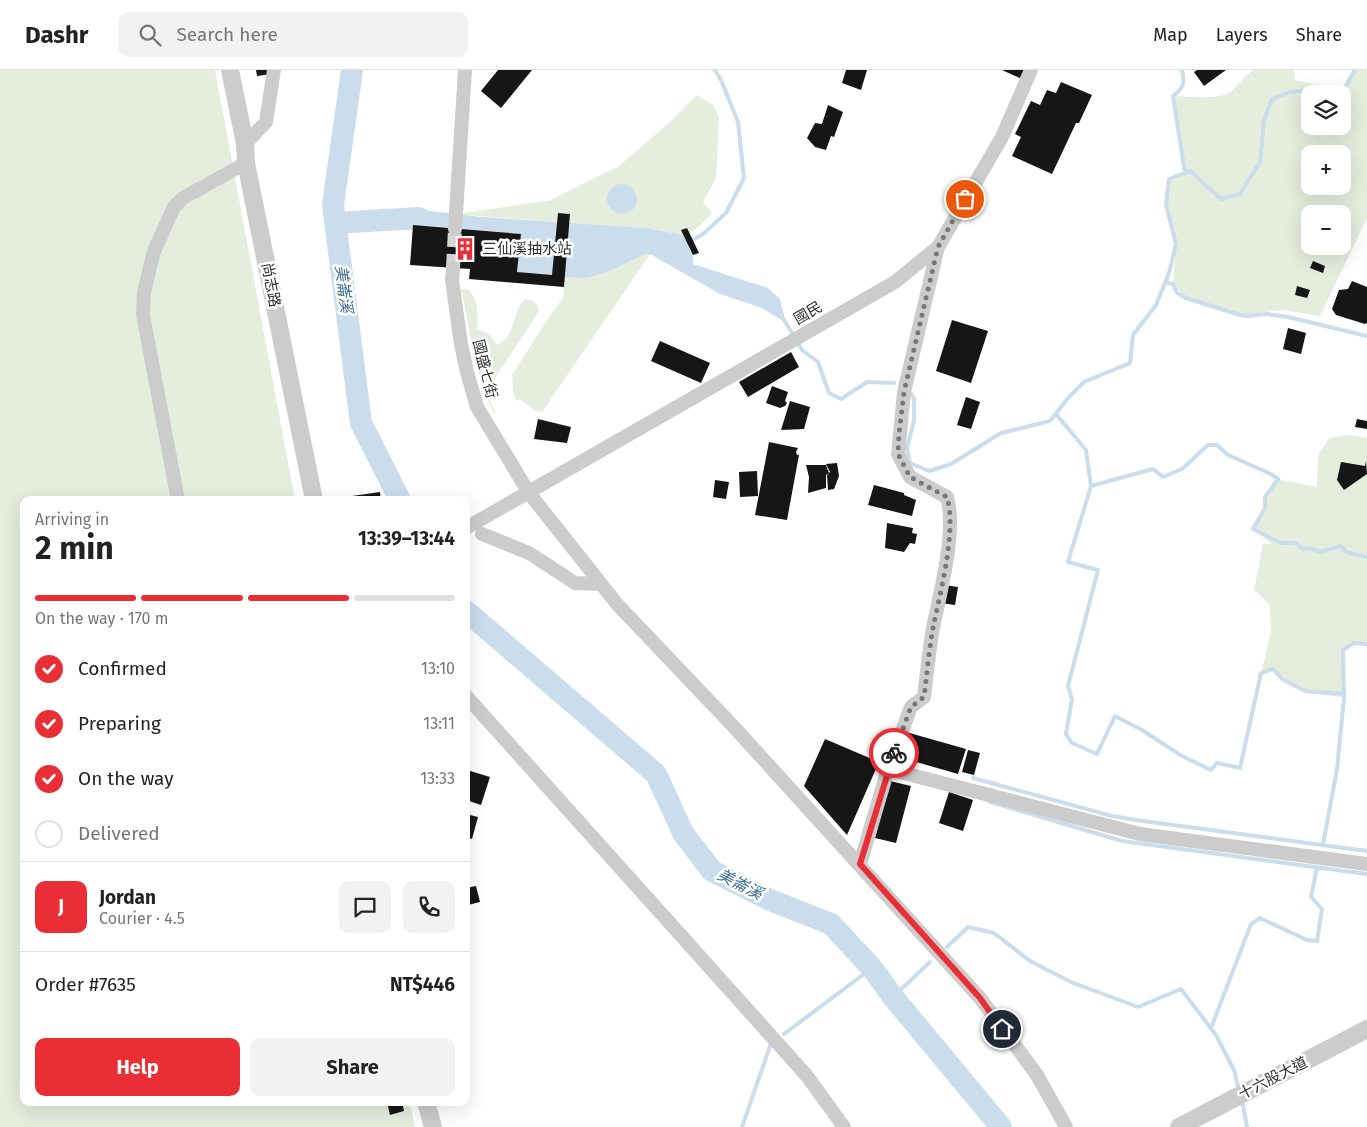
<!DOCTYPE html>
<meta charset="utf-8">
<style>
body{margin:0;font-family:"Fira Sans","Noto Sans TC",sans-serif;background:#f2f2f2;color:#222;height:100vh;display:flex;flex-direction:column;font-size:19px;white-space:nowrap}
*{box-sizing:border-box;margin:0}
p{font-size:16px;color:#767676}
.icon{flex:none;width:28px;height:28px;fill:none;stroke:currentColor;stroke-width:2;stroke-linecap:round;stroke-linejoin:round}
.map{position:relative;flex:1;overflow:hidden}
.panel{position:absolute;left:20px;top:426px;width:450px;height:610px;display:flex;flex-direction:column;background:#fff;border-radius:10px;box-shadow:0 5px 20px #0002}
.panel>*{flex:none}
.buttons{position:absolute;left:1301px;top:15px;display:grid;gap:10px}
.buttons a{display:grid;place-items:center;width:50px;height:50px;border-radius:10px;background:#fff;box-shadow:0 5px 20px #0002;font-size:25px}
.pin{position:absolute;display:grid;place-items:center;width:42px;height:42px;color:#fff;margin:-21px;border:2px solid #fff;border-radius:50%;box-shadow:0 1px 5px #0007}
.courier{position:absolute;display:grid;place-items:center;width:50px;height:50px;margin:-25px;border:4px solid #e92e35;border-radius:50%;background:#fff;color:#222;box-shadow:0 1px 6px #0007}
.overview em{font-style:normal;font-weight:700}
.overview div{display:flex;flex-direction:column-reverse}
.overview{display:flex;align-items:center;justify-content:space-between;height:85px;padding:0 15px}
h1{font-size:32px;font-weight:700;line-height:38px}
.bar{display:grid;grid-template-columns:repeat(4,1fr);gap:8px 5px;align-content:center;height:60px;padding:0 15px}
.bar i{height:6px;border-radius:4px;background:#e0e0e0}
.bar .on{background:#e92e35}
.bar p{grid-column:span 4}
.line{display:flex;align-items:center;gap:12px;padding:0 15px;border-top:1px solid #e0e0e0}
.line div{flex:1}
.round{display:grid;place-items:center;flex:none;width:52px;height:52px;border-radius:10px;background:#f2f2f2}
ol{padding:0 15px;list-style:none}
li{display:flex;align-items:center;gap:15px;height:55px}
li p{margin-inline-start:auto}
li .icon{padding:5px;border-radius:50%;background:#e92e35;color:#fff;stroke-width:4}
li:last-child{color:#767676}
li i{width:28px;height:28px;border:2px solid #e0e0e0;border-radius:50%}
.action{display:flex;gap:10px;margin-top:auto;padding:10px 15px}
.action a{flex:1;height:58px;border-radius:10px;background:#e92e35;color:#fff;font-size:20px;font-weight:700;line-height:58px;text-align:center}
.action a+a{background:#f2f2f2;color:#222}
header{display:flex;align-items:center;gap:30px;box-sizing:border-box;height:70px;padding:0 25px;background:#fff;border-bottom:1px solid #e0e0e0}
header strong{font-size:24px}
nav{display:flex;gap:28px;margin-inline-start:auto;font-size:18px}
.search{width:350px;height:45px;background:#f2f2f2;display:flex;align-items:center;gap:12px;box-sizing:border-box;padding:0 18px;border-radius:10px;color:#767676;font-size:19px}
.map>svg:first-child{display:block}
.green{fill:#e5eddd;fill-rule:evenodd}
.water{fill:#c9dded}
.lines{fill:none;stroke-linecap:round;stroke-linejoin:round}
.stream{stroke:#c9dded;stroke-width:4}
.river{stroke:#c9dded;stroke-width:22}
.building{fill:#161616}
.minor-tunnel{stroke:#d5d5d5;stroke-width:14;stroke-dasharray:14 7;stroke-linecap:butt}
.minor{stroke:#ccc;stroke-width:14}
.tertiary{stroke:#ccc;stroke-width:18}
.done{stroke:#787878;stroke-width:5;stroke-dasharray:0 9}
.route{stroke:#e92e35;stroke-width:6}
.labels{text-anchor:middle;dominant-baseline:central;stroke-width:5;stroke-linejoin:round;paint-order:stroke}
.poi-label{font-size:15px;fill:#2f2f2f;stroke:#fff;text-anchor:start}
.street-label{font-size:15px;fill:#2f2f2f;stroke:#fff}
.water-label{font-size:16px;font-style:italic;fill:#3b6e94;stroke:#fff}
</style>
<header>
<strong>Dashr</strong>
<div class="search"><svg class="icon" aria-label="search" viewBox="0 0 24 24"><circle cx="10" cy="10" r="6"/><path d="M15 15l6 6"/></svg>Search here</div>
<nav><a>Map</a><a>Layers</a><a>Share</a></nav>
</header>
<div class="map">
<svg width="1367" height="1057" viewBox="0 0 1367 1057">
<rect width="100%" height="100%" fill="#fff"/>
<path class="green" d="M0 0H215L295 430H24V1032L410 1033 415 1057H0Z
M1254 0H1294L1295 10 1330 18 1345 17 1355 0H1367V148L1320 246 1283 240 1240 245 1186 228 1173 214 1176 174 1166 135 1169 109 1185 102 1173 26C1189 26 1219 31 1231 21 1240 14 1244 5 1254 0ZM1310 24H1342V56H1310ZM1310 84H1342V116H1310ZM1310 144H1342V176H1310Z
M697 25 713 35 719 47 716 108 703 132 712 143 700 156 689 163 687 158 682 160 684 165 645 158 569 153 570 144 558 143 557 152 464 145V143L551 130 619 96 670 52Z
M645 184H650L542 342 535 341 520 329 516 331 513 321 512 305 551 244 563 228 565 206C596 209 617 198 645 184Z
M461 219 469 220C479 232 478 244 477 260 488 261 491 266 497 275 517 266 511 242 525 229 533 230 537 232 539 241L486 322 495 342 494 343C474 301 471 263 461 219Z
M1349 365 1367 368V574L1354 573 1343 580 1344 628C1315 623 1294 622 1273 599L1261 603 1271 561 1270 535 1254 520 1263 474H1272L1253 459 1265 438V427L1278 409 1317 417 1318 385 1329 368Z"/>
<path class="water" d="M607 129a15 15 0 1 1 30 0a15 15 0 1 1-30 0Z
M413 139 482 147 645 158 684 165 693 185V194L768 218 780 229 786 253 762 238 720 224 650 184H645L614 199 594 206 582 208 517 204 520 164 410 154Z"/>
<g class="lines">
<path class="stream" d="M1182 0C1185 13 1184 18 1173 26L1185 103
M689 172 703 164 726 143 744 108 738 52 721 10 715 0
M1165 212 1173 214 1177 223 1186 228 1240 245 1248 246 1267 244 1288 247 1367 266
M784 250 794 266
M797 272 802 280 818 292 829 323 841 329 867 312 894 313
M909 321 914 328V351L907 378 910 393 929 401 951 394 1001 363 1050 351 1068 328 1084 312 1130 293 1133 265 1156 235 1169 203 1176 174 1166 135 1169 109 1190 101 1221 129 1240 124 1260 92 1264 50 1272 29 1290 22 1345 17 1355 0
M1056 344 1086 380 1091 416 1068 492 1098 500 1068 616 1072 629 1066 664 1072 673 1097 684 1115 646 1142 660 1182 686 1211 700 1217 693 1240 698 1261 603 1273 599 1282 609 1305 621 1344 624
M1091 416 1153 399 1163 407 1182 399 1208 375H1217L1228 385 1271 404 1278 409 1265 427V438L1253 459 1281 473H1296L1302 479 1309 478 1320 482 1341 476 1346 482 1367 487
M973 708 1112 746 1136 750 1367 781
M990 732 1122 771 1367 804
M1323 775 1337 699 1344 628 1343 580 1354 573 1367 574
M947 877 968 857 994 863 1030 891 1071 912 1138 937 1181 919 1216 965 1234 1000 1239 1021
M893 927 930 892
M1211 958 1251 854 1260 848 1307 870 1317 871 1322 839 1311 827 1317 797
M784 964 872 898
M1242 1030 1247 1057
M742 1057 770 976"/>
<path class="river" d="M352 0 333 135 361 353 400 430
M335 153 419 148
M466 541 656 704 683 763 712 801 770 830 831 854 872 898 893 927 1001 1057"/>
</g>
<path class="building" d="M256 0H272V4L257 6Z
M498 0H532L501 38 481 21Z
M846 0H867L861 20 842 13Z
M1002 0H1026L1022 9Z
M1197 0H1226L1204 16 1194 2Z
M1061 12 1092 25 1079 53H1076L1052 104 1012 86 1021 67 1015 64 1031 31 1040 35 1047 20 1056 23Z
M828 35 843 42 834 67 831 66 826 80 815 77 807 68 815 53 822 54Z
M558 143 570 144 564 217 469 209 470 199 410 195 413 155 521 164 517 202 552 205Z
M687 158 699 183 693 185 681 160Z
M1313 191 1325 196 1323 203 1310 198Z
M1352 211 1367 217V253L1365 254 1336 245 1332 239 1339 220 1348 219Z
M1297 216 1310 220 1307 228 1295 225Z
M952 250 988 261 971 313 936 301Z
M1288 258 1306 263 1301 284 1283 279Z
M660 271 710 293 701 313 651 291Z
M791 282 799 297 748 327 739 312Z
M772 316 788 322 785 331 787 333 785 336 780 338 766 333Z
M966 327 980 332 971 359 957 355Z
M790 331 810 337 804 359 781 360Z
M538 349 571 357 567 373 534 369Z
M1357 349 1367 351V359L1355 357Z
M769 372 798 378 796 382 797 385H799L787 450 755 445Z
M1366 391 1367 404 1344 420 1337 410 1341 392 1365 396Z
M837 393 839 406 834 419 828 420 827 405 830 402 826 394Z
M806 395H826L829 403 826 405V418L808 423 809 407Z
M757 401 758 426 740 427 739 402Z
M715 410 729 412 726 429 713 427Z
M874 415 904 423V425L916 430 912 446 868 435Z
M380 422 381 430H338V428Z
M887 453 913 458 912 463 917 464 915 474 910 473 904 482 885 478Z
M944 515 958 517 955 535 941 533Z
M906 662 966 679 958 704 899 687Z
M825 669 879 692 847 765 804 716Z
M968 680 980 683 974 705 962 702Z
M467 700 490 707 481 735 466 730Z
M890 711 911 716 896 773 875 768Z
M949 722 973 730 963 761 939 753Z
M466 744 478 747 472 769 466 767Z
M476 816 480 832 468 835 470 844 466 845V818Z
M387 1032H402L404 1041 390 1045Z"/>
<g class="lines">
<path class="minor-tunnel" d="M453 198 455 159"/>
<path class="minor" d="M245 74 266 52 274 0
M455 159 465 0
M453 198 452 210 461 274 467 302 477 337 529 423 617 534 734 657 980 928 1037 1005 1066 1057
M178 430 143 245 144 222 154 181 174 137 183 128 246 93
M466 458 895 212 938 177 1002 67 1031 0
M482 464 529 483 575 513 600 514
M466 626 807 1006 844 1057
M888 699 911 637 924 627C927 604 929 580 933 558 940 523 957 460 947 427L910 407 898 384 904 322 938 177
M860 794 888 699 1140 764 1367 794"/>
<path class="tertiary" d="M230 0 245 74 246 93 314 430
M426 1032 433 1057
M1179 1057 1367 959"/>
</g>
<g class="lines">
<path class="done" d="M894 683 911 637 924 627C927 604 929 580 933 558 940 523 957 460 947 427L910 407 898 384 899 364 904 322 938 177 965 129"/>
<path class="route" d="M894 683 860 794 980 928 1002 959"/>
</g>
<defs>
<symbol id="building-bare" viewBox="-9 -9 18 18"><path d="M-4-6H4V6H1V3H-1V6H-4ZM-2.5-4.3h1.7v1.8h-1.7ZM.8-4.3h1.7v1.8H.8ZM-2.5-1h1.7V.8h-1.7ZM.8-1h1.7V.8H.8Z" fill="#e92e35" stroke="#fff" stroke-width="2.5" paint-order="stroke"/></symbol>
</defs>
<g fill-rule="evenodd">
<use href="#building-bare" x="449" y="163" width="32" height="32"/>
</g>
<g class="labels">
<g class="poi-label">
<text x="482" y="179">三仙溪抽水站</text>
</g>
<g class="street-label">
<text transform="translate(271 215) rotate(79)">尚志路</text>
<text transform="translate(808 243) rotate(-30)">國民</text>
<text transform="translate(485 299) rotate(76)">國盛七街</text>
<text transform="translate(1273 1008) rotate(-27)">十六股大道</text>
</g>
<g class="water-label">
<text transform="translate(344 219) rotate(83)">美崙溪</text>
<text transform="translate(740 814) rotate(27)">美崙溪</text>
</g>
</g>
</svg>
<div class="buttons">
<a><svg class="icon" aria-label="layers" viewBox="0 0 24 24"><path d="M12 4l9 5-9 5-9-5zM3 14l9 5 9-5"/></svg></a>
<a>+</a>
<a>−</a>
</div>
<div class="pin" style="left:965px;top:129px;background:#ea580c"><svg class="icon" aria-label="bag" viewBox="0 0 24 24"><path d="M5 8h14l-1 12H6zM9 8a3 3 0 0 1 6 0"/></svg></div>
<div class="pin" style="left:1002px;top:959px;background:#1f2937"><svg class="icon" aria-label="home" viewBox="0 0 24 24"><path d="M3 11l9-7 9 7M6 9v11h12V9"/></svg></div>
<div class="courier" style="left:894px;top:683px"><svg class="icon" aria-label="bike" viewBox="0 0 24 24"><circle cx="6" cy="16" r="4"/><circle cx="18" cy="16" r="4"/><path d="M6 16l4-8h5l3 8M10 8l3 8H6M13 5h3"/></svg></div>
<section class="panel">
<div class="overview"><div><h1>2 min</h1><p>Arriving in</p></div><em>13:39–13:44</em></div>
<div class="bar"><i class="on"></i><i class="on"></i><i class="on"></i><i></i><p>On the way · 170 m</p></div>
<ol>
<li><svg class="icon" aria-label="check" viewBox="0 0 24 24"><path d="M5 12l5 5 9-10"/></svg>Confirmed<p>13:10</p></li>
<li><svg class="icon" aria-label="check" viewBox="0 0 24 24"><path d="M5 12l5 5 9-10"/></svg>Preparing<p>13:11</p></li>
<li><svg class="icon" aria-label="check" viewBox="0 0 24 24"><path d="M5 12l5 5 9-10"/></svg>On the way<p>13:33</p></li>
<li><i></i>Delivered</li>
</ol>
<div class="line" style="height:90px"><b class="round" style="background:#e92e35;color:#fff">J</b><div><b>Jordan</b><p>Courier · 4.5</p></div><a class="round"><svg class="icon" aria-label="chat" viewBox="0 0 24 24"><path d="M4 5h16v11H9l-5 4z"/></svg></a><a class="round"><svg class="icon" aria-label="phone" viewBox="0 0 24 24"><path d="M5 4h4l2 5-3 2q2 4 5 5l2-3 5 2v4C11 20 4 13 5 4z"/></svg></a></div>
<div class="line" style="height:65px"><div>Order #7635</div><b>NT$446</b></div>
<div class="action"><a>Help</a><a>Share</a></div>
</section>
</div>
